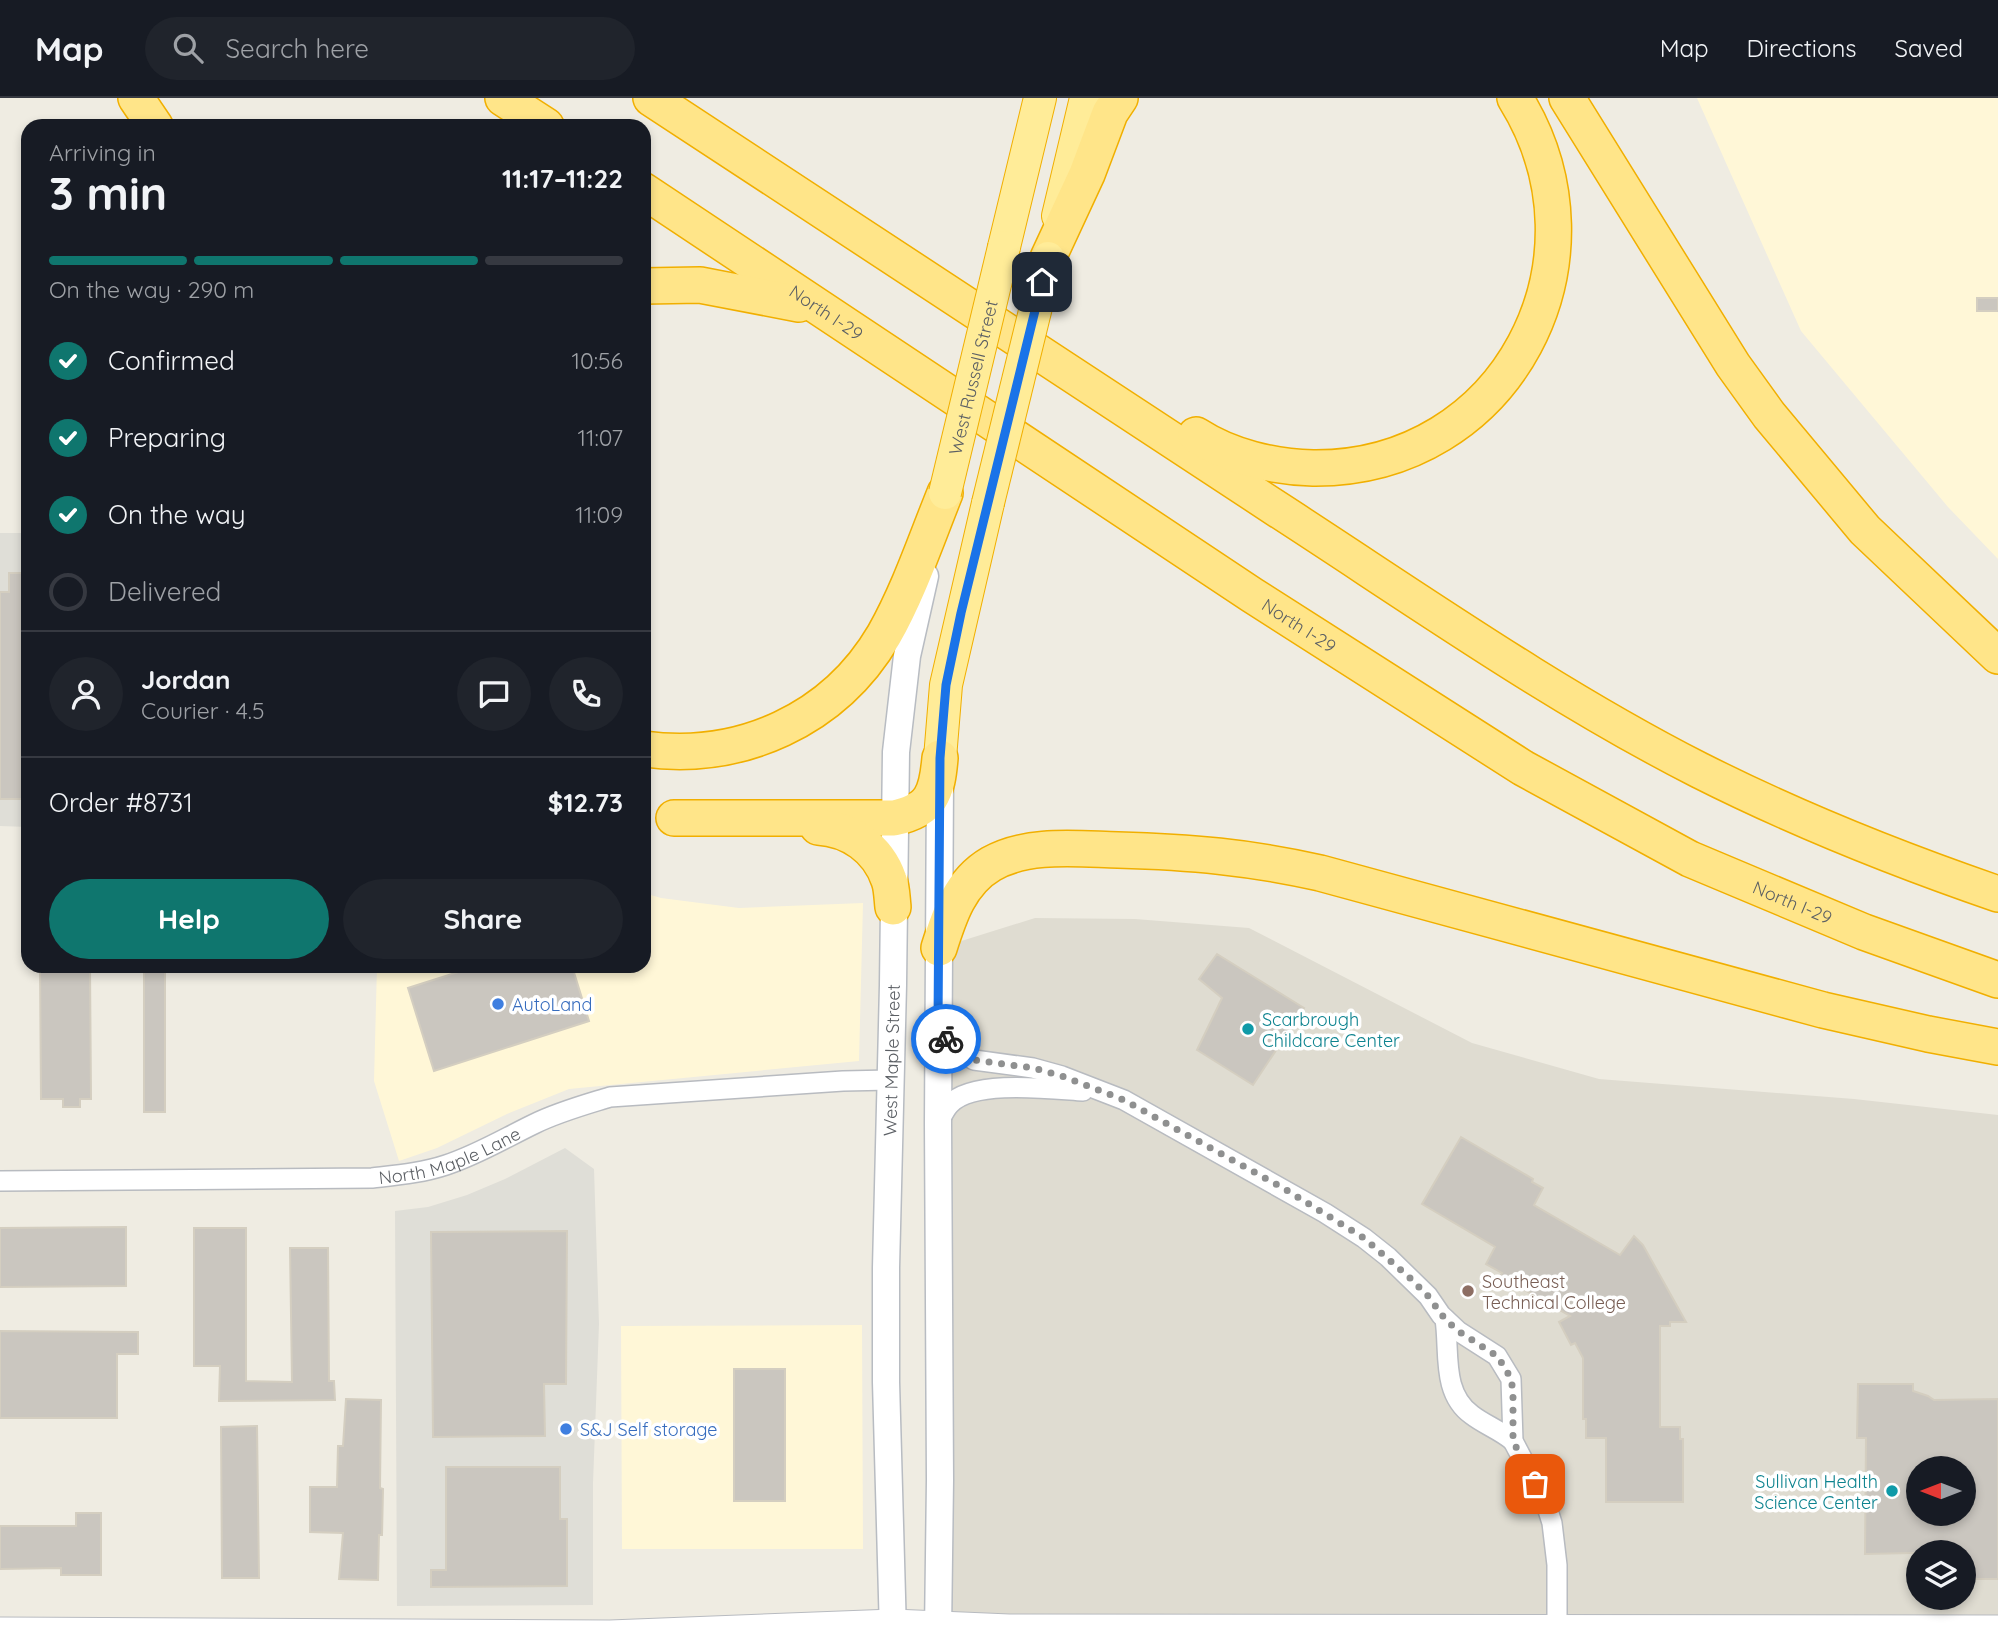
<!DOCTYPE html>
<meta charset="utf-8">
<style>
body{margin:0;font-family:Quicksand,sans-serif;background:#20242c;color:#f1f3f6;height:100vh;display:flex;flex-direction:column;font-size:26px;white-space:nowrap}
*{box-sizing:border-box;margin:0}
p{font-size:23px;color:#9ea1a6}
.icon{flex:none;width:38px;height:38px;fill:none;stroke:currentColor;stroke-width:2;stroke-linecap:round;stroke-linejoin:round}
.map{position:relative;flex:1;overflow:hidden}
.details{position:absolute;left:21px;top:21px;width:630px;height:854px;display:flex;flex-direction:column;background:#171b24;border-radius:21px;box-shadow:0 4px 10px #0003}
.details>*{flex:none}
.needle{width:46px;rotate:270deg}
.tools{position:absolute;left:1906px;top:1358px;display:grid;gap:14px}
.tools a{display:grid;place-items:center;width:70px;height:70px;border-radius:50%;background:#171b24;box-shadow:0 4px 10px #0003;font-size:35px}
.pin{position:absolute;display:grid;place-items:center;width:60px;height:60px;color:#fff;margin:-30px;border-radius:14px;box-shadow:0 4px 10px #0006}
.courier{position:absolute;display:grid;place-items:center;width:70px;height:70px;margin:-35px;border:5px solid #1a73e8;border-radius:50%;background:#fff;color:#222;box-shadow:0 2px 9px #0007}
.head em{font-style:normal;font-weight:700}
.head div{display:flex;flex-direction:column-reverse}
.head{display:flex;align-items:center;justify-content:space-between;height:119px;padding:0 28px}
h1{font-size:46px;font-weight:700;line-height:52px}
.bar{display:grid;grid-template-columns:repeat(4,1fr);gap:10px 7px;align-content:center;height:84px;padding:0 28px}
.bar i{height:9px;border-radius:5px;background:#363941}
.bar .active{background:#0f766e}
.bar p{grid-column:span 4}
.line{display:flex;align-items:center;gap:18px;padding:0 28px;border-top:2px solid #363941}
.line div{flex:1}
.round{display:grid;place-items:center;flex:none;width:74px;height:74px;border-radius:37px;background:#20242c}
ol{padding:0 28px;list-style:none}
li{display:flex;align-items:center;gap:21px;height:77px}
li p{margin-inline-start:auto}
li .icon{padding:7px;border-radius:50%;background:#0f766e;color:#fff;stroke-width:4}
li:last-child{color:#9ea1a6}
li i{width:38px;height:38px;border:4px solid #363941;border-radius:50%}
.button{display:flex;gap:14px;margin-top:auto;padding:14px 28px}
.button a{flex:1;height:80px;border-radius:42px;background:#0f766e;color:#fff;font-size:28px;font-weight:700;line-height:80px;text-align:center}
.button a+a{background:#20242c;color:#f1f3f6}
header{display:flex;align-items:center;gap:42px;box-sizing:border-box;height:98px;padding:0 35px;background:#171b24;border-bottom:2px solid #363941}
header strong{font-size:33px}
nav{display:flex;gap:38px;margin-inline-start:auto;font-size:24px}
.search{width:490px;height:63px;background:#20242c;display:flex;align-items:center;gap:18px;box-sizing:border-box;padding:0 24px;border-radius:38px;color:#9ea1a6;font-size:26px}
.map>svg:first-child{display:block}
.commercial{fill:#fff7d7}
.industrial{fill:#dfded7}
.education{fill:#dfdcd1;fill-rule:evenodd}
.building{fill:#cac6bf;stroke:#d4cec0;stroke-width:2;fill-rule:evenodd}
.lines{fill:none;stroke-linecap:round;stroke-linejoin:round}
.minor-casing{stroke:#b8bbc0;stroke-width:22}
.tertiary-casing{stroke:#b8bbc0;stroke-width:25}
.secondary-casing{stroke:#b8bcc2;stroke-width:29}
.trunk-casing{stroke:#f1af00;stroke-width:34}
.motorway-casing{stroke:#f1af00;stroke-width:38}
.minor{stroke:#fff;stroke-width:19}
.tertiary{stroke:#fff;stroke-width:23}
.secondary{stroke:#fff;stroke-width:26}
.trunk{stroke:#ffec98;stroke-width:32}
.motorway{stroke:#ffe589;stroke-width:35}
.trunk-bridge-casing{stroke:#f1af00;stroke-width:34;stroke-linecap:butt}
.trunk-bridge{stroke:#ffec98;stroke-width:32}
.done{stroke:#8f9090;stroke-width:7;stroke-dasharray:0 12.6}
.route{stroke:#1a73e8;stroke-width:9}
.shop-dot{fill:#3f7fe0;stroke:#fff;stroke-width:2.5}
.culture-dot{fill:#0f9aa8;stroke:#fff;stroke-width:2.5}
.education-dot{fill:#8d6e63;stroke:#fff;stroke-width:2.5}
.labels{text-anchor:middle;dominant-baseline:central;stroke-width:7;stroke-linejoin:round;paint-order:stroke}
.street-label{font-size:18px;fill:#5b5f64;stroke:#fff}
.shop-label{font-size:18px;fill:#366cbe;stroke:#fff;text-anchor:start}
.culture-label{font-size:18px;fill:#0d838f;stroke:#fff;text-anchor:start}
.education-label{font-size:18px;fill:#785e54;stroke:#fff;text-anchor:start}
</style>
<header>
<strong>Map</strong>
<div class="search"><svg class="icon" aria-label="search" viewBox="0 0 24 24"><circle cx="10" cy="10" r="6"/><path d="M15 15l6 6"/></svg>Search here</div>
<nav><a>Map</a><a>Directions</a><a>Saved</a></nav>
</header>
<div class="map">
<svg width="1998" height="1534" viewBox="0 0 1998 1534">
<rect width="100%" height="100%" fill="#efece2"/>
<path class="commercial" d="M1697 0H1998V461L1948 409 1801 233Z
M644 795 661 800 739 810 863 805 859 963 569 991 507 1016 437 1050 399 1063 374 983 377 868H644Z
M862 1227 863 1451H622L621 1228Z"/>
<path class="industrial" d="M0 435H28V729L0 728Z
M565 1050 594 1071 599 1226 593 1385V1507L397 1508 395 1113 428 1109 467 1097 505 1081Z"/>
<path class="education" d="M1035 820 1135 821 1249 830 1472 945 1599 981 1854 1001 1998 1017V1534L938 1524 939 850ZM1918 1370H1964V1416H1918ZM1918 1454H1964V1500H1918Z"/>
<path class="building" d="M1977 200H1998V213H1977Z
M9 475H28V701H0V494H9Z
M1217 856 1304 910 1253 987 1197 952 1222 900 1199 881Z
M40 868H90L91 1001H80V1009H63V1001H41Z
M144 868H165V1014H144Z
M477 868H572L589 923 434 973 408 890Z
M1461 1039 1533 1081 1532 1084 1543 1090 1534 1107 1620 1157 1634 1138 1643 1147 1686 1224H1670V1228H1660V1329H1680V1341H1683V1404H1606V1340H1586V1321H1583V1260L1575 1245 1571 1247 1559 1224 1570 1218 1500 1178 1502 1175 1486 1166 1495 1149 1422 1106Z
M126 1129V1188L0 1189V1130Z
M194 1130H246V1283L292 1284 290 1150H328L329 1283H334L335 1302 219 1303 220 1268H194Z
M567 1133 566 1286H544L545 1338 433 1339 431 1134Z
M0 1233 138 1234V1256H117V1320H0Z
M734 1271H785V1403H734Z
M1858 1286H1913V1293L1928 1298 1934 1302 1998 1301V1481H1965L1964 1454 1865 1456 1866 1340H1857ZM1918 1370H1964V1416H1918Z
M346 1301 381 1302 380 1390 383 1391 382 1437H379L378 1482 339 1481 343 1435 310 1434V1389H337L338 1348H343Z
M257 1328 259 1480H222L221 1329Z
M446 1369H560V1421H567V1488L431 1489V1472H446Z
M76 1415H101V1477H61V1470L0 1471V1428H76Z"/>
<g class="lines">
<defs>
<g id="minor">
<path d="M938 926 946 942 960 954 974 962 1033 970 1062 978 1124 1002 1325 1115 1364 1140 1388 1159 1428 1198 1441 1217 1458 1233 1497 1258 1511 1281 1513 1343 1546 1406 1552 1425 1557 1467V1534"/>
<path d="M938 1024C942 1019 945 1011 950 1006 973 981 1052 991 1083 993"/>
<path id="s1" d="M0 1083 372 1080C398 1077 422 1075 446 1067 477 1057 505 1040 534 1026 558 1014 584 1007 610 999L843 983 891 982"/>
<path d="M1445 1221C1450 1253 1441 1295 1472 1317 1485 1327 1500 1332 1513 1343"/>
</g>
<path id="tertiary" d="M0 1531 610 1534 893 1523 1009 1528 1998 1529"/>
<g id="secondary">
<path id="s2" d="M893 1534 886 1284V1170L893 887 896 654 907 558 925 478"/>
<path d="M938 1534 940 1382 938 1025 940 682"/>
</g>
<path id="trunk" d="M1058 118 1086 0
M1004 149 1040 0
M940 660 946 587 988 405"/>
<g id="motorway">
<path d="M136 0 155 28"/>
<path d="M503 0 546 28"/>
<path d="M651 0C859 137 1067 275 1277 411 1416 501 1552 597 1699 672 1796 721 1896 761 1998 796"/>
<path d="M1567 0 1733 267 1769 317 1865 432 1998 558"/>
<path id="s3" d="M644 93 1252 497 1523 670 1690 761 1864 834 1998 882"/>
<path d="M1048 160 1087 76 1110 15 1120 0"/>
<path d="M644 188 700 187 799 206"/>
<path d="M1196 337C1230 359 1273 369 1313 370 1507 372 1616 162 1515 0"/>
<path d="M644 651C741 664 834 622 884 537 909 493 926 442 945 395"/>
<path d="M674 720H894C932 712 937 695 940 660"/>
<path d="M818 729C850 731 878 750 889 782 892 790 892 801 893 809"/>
<path d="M939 850C949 818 960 784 991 766 1028 745 1077 751 1118 752 1190 754 1249 759 1320 775L1823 912 1928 936 1998 949"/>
</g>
</defs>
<use href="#minor" class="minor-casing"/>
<use href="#tertiary" class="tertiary-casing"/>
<use href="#secondary" class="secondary-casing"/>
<use href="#trunk" class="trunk-casing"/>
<use href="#motorway" class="motorway-casing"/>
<use href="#minor" class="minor"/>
<use href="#tertiary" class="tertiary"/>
<use href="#secondary" class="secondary"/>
<use href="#trunk" class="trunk"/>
<use href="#motorway" class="motorway"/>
<defs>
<g id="trunk-bridge">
<path id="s4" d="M945 395 1004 149"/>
<path d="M988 405 1048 160"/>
</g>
</defs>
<use href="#trunk-bridge" class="trunk-bridge-casing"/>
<use href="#trunk-bridge" class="trunk-bridge"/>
</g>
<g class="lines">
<path class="done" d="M946 941 960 954 974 962 1033 970 1062 978 1124 1002 1283 1090 1364 1140 1409 1179 1428 1198 1445 1221 1458 1233 1497 1258 1505 1270 1511 1281 1513 1293V1343L1535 1386"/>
<path class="route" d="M946 941 938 926 940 660 946 587 961 515 1042 184"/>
</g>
<g class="shop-dot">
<circle cx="498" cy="906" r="7"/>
<circle cx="566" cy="1331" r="7"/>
</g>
<g class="culture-dot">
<circle cx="1248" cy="931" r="7"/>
<circle cx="1892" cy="1393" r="7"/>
</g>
<circle class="education-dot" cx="1468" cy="1193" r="7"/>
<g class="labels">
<g class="street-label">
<text stroke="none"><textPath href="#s3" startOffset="219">North I-29</textPath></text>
<text stroke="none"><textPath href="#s4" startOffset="119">West Russell Street</textPath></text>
<text stroke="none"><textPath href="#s3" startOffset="786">North I-29</textPath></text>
<text stroke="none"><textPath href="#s3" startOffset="1353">North I-29</textPath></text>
<text stroke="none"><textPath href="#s2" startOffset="572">West Maple Street</textPath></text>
<text stroke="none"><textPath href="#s1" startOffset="453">North Maple Lane</textPath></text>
</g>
<g class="shop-label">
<text x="512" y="906">AutoLand</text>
<text x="580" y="1331">S&amp;J Self storage</text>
</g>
<g class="culture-label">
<text x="1262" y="921">Scarbrough<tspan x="1262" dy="21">Childcare Center</tspan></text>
<text x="1878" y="1383" text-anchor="end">Sullivan Health<tspan x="1878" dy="21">Science Center</tspan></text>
</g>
<g class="education-label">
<text x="1482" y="1183">Southeast<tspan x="1482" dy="21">Technical College</tspan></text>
</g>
</g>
</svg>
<div class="tools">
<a><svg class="needle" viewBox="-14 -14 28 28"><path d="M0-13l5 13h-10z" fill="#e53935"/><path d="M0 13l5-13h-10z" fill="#9ea1a6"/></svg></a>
<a><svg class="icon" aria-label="layers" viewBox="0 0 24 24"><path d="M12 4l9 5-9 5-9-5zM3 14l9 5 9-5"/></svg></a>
</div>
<div class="pin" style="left:1535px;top:1386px;background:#ea580c"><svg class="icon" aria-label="bag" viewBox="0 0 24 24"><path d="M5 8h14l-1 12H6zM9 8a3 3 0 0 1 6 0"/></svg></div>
<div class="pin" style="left:1042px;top:184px;background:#1f2937"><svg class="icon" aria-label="home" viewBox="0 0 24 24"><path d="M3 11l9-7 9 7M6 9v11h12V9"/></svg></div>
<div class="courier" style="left:946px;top:941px"><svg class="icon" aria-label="bike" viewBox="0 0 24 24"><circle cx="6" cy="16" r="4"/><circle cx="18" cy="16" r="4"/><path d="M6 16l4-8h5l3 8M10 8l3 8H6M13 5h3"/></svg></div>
<section class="details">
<div class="head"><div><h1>3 min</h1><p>Arriving in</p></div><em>11:17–11:22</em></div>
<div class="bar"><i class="active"></i><i class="active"></i><i class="active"></i><i></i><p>On the way · 290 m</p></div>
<ol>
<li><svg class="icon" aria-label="check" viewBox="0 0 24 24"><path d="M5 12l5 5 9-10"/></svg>Confirmed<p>10:56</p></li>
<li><svg class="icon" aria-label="check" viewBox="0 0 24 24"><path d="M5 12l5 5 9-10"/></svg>Preparing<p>11:07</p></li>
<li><svg class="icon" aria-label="check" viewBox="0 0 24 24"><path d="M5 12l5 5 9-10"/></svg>On the way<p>11:09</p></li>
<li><i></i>Delivered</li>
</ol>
<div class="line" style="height:126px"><a class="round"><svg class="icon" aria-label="person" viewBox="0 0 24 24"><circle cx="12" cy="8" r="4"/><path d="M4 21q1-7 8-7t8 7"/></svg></a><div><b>Jordan</b><p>Courier · 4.5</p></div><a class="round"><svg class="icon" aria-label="chat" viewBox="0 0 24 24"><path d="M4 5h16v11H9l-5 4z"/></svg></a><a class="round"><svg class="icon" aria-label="phone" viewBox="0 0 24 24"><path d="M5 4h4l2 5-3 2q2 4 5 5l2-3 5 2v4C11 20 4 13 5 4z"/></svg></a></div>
<div class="line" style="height:91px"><div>Order #8731</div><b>$12.73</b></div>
<div class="button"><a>Help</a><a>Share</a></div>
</section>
</div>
